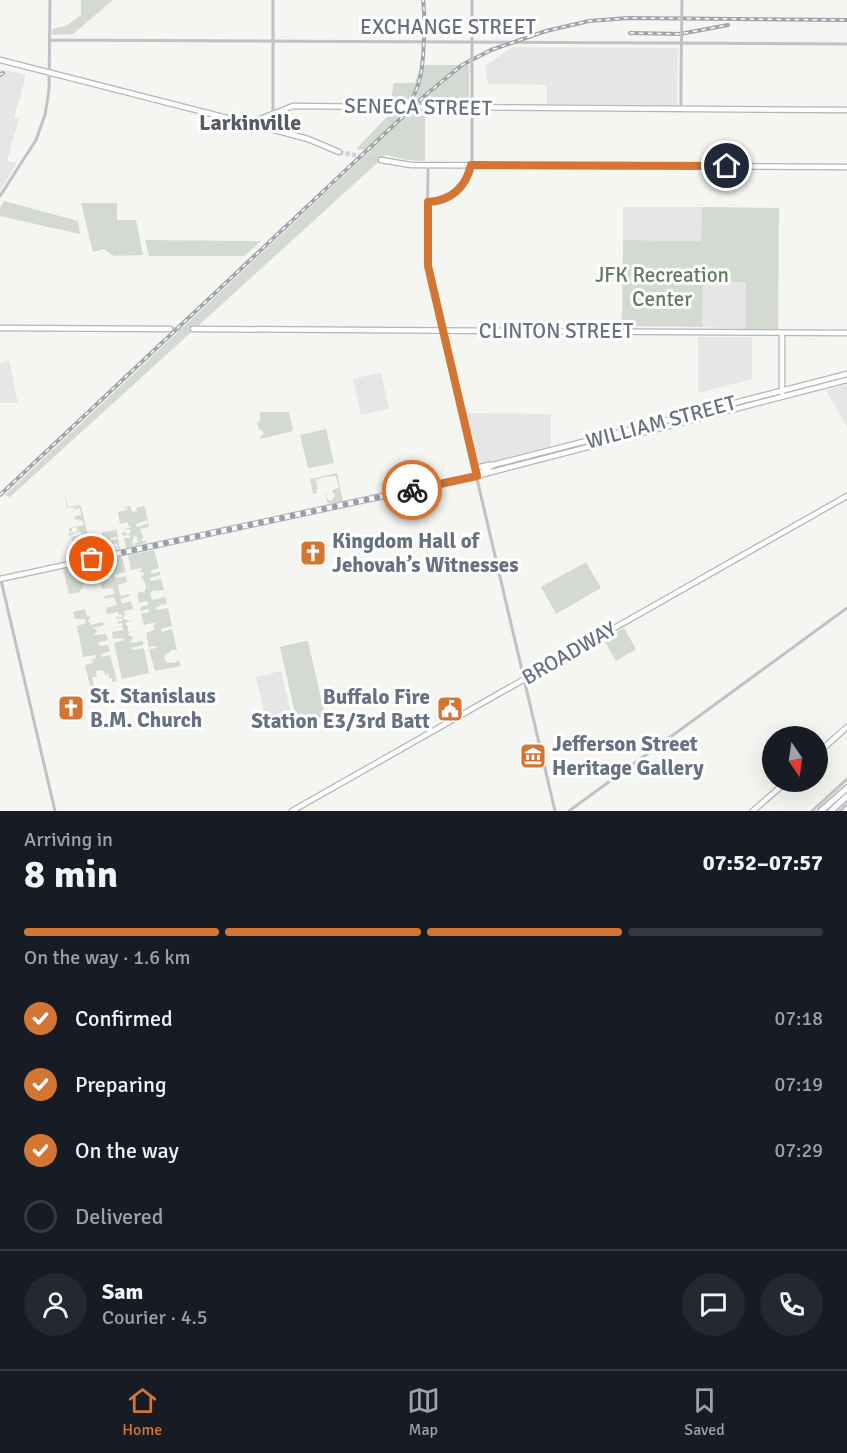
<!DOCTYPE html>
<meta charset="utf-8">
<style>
body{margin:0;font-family:Signika,sans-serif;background:#242831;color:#f1f3f6;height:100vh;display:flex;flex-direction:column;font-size:22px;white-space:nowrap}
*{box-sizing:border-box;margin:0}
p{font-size:20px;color:#9ea1a6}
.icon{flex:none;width:33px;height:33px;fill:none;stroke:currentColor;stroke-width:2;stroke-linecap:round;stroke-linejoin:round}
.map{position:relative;height:811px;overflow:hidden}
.side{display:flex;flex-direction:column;background:#171b24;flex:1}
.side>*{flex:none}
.needle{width:39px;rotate:167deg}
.tools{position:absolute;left:762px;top:726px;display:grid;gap:12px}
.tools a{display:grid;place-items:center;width:66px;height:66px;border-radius:50%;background:#171b24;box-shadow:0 6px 24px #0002;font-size:30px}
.pin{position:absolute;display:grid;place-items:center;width:51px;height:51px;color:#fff;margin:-26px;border:3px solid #fff;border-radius:50%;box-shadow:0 2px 6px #0007}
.courier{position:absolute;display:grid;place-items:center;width:60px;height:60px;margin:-30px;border:4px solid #d37634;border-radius:50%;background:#fff;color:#222;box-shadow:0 2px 8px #0007}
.overview em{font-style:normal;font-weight:800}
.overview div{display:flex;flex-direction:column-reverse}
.overview{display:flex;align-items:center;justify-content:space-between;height:102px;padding:0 24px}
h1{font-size:39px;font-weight:800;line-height:45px}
.bar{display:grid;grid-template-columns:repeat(4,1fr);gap:9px 6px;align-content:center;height:72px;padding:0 24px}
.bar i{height:8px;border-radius:4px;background:#363941}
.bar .current{background:#d37634}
.bar p{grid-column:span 4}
.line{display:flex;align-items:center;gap:15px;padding:0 24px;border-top:2px solid #363941}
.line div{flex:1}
.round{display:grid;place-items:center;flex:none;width:63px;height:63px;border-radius:32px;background:#242831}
ol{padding:0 24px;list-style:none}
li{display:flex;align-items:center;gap:18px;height:66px}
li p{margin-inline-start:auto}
li .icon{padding:6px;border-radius:50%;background:#d37634;color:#fff;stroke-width:4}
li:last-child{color:#9ea1a6}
li i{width:33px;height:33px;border:3px solid #363941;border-radius:50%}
.dock{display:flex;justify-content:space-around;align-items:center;height:84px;border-top:2px solid #363941;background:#171b24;font-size:16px;color:#9ea1a6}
.dock a{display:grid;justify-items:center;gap:3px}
.dock .current{color:#d37634}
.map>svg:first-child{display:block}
.built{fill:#e6e6e6}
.green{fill:#d4dad2}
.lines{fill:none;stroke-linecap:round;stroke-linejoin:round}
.major-tunnel{stroke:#d2d4d6;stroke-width:4.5;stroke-dasharray:4.5 2;stroke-linecap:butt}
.major-casing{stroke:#b3b5ba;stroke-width:7}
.highway-casing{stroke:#b4b6ba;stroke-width:8}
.minor{stroke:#bfc2c6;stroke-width:3}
.major{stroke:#fff;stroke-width:4.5}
.highway{stroke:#fff;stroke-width:5}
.rail-casing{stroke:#a1a5ab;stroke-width:4}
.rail{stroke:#fff;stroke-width:1.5;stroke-dasharray:4.5;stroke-linecap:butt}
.major-bridge-casing{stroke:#b3b5ba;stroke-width:7;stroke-linecap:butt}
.minor-bridge{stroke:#bfc2c6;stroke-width:3}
.major-bridge{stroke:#fff;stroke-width:4.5}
.done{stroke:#999fa9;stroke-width:6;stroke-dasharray:0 10.8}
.route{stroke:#d37634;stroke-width:8}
.labels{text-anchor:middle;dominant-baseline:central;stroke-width:6;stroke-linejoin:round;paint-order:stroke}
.street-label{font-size:21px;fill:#677181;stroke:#fff}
.park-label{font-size:21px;fill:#667965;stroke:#fff}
.poi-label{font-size:21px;font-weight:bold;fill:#677181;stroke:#fff;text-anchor:start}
.neighbourhood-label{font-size:22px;font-weight:bold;fill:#545b67;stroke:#fff}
</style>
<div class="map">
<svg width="847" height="811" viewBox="0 0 847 811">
<rect width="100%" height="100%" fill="#f5f5f2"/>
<path class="built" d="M513 47 678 48 677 105 547 104V85L488 84 485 66Z
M0 69 26 75 14 118 19 119 7 161 17 163 0 190Z
M623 207H702L701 241 623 240Z
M703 282H746V329L702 327Z
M698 337H752V379L698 393Z
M9 360 18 403H0V363H4L5 361Z
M381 372 389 409 361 415 353 379Z
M847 384V427L826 390Z
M466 413 551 414V446L478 465Z
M281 671 293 722 268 728 256 677Z"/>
<path class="green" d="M81 0H113L73 34 52 35V29L66 26 81 15Z
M421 65H469V103L428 105 425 111V161L407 160 386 155 10 497 5 495 370 151 356 149 388 116 394 83H415Z
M4 201 78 221 80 234 0 216V208Z
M81 203H117V220H136L143 255 114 256 104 249 93 252Z
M702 207 779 208 778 329H746V282H703L702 327 622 326 623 240 701 241Z
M145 240 261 241 244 256H149Z
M775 394V396L621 436 620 435 622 433Z
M260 412H289L293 431 260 439 261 435 264 434 263 431 259 430 257 422 260 421Z
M326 429 334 463 308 468 300 435Z
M337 473 343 501 328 504 325 495 327 493 326 498 331 501 335 496 334 493 332 492 334 489 339 488 336 476 324 477 316 480 318 489H316L317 493 313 494 310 479 314 478 316 484 315 478Z
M64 492 68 507 79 505 81 506 88 537 96 535 97 538H101L102 532 116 530V527L118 537 110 538 111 541 118 538 120 550 119 551 117 543 111 544 112 547H116L117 551 111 552V545L108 543 106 545V548L109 549 110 551 106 552 103 545 100 546V550H103L104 553 100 554 97 545 93 548 94 551 98 552V554L93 555 92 549H89L90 555 78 558V556L84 555V551L78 552 82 550 81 546 77 547 76 550 74 551 73 547 82 545V542L76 543 75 545 73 546 72 542 79 541 80 539 79 538 81 537 75 538 74 541H72L71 537 81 535V532L74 533 73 535 69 536 68 534 80 530H77L76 527 72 528V531L69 532V528L84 525 82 520 79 521 78 519 75 520 74 517 81 515 80 508 74 510V508L80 506 67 508Z
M143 501 148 520 136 524 137 527 147 524 148 521 149 527 140 529 143 536 142 541H146V543L135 546V543L138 542 136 536 133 537 134 540H132L134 546 126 548 124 538H130L129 535 123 536 122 532H125V531L126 534 131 533 129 529 122 530 131 527 129 526 127 522 120 524 118 512 128 510 127 508H122L130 506 132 512 137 511 136 508 144 506Z
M154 550 159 568 152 570 150 574 160 572V575L150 578 151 581 161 579 164 590 156 591 153 590V592L150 593 152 600 165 597V595L167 604 163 605 162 603 161 605 155 608 157 610 168 608 172 626 161 629 162 632 172 629 177 650H171L169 653 165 654 164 658 167 663H171L170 662C174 663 177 663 179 660L181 666 155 671 149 650 158 647 153 646 150 647 149 648 146 633 154 630 153 625 157 622 144 625 141 614 149 612 148 609 141 611 140 607 148 605 147 601 139 603 137 593 145 591V589L146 588 144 580 141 578 142 576 144 575V573L140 572 139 570H143L141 568 131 570 128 555Z
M122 557 126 572 114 575 116 578 126 576 127 582 118 585 119 592 121 596 129 594 130 596 121 599 122 604 131 601 133 609 124 611 125 615 123 618 128 621 136 619 125 623 128 627V632L139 630 128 633 129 636H133L130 643 143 641V645L131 648 134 650 144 648 149 673 122 679 114 643 125 640 121 638 113 639 112 632 123 630V627L111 628 123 626 122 623 115 624 118 623V621H123L122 618 117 619 116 617H122V614L119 615 118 612 107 614 106 608 117 605 114 597 105 599 104 596 114 594V590L111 588 102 589 100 582 111 579 110 576 100 578 96 562Z
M586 562 601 588 556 614 541 587Z
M90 564 94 580 84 582V585L82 586 83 589 80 590V592L69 594 63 569 76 566 79 575 85 574 83 565Z
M85 609 87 617 89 616 90 618 101 615 90 618 88 621 89 622 102 619 90 622V625L103 622 104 625 90 629H96L97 632 106 629 95 633 94 635 106 634 108 640 98 643 100 646 108 645 110 651 101 654 102 657 110 655 117 681 112 682V678H109V674L105 675 104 671H101L100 670 96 671 97 677H92L94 686H90L85 665 93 663V660H89L96 658V655L83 657 77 626 86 623 85 619H75L73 612Z
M624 628 636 649 616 661 604 640Z
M306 641H308L325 716 297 722 280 647Z"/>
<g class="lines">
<path class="major-tunnel" d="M339 152 381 160
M170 329H193"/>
<defs>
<path id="major" d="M0 60 282 132 308 139 339 152
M437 107 847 110
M248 124 293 106 387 107
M381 160 411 165 847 167
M0 328 170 329
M193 329 847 333
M782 393V333
M475 468 489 465H493
M479 474 493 465 847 374
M0 579 480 475 847 380
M818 753 847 727
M292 811 847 496
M753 811 786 782"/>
<path id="highway" d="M821 811 847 788
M831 811 847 796"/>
</defs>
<use href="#major" class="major-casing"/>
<use href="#highway" class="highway-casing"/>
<path class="minor" d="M50 40 847 44
M681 108V81
M273 114V0
M428 165 427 266 555 811
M0 196 36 140 45 115 49 90 50 0
M428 202C452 201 469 185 472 161V71
M0 576 55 811
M569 811 847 608
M812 811 847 779
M840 811 847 804"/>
<use href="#major" class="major"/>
<use href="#highway" class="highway"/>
<defs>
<path id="rail" d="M630 33 680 34 728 25
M0 75 3 73
M407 107C422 86 423 64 424 39 424 26 425 13 423 0
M0 495 429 92 462 65 491 50 546 31 589 21 628 18 847 20"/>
</defs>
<use href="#rail" class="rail-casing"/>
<use href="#rail" class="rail"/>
<defs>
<path id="major-bridge" d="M387 107H437"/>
</defs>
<use href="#major-bridge" class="major-bridge-casing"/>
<path class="minor-bridge" d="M472 71V0
M681 81 682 0"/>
<use href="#major-bridge" class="major-bridge"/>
</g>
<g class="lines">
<path class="done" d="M92 559 412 490"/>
<path class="route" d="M412 490 477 476 428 266V202C451 201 466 187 471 165L727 166"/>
</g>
<defs>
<symbol id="church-square" viewBox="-11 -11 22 22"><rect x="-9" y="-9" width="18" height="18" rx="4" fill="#d37634" stroke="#fff"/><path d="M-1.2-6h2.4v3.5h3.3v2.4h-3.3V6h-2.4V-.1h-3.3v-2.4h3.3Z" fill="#fff"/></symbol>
<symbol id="civic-square" viewBox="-11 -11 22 22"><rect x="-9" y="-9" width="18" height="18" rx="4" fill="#d37634" stroke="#fff"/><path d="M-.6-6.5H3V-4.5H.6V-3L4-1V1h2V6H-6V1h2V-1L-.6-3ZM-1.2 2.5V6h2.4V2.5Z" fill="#fff"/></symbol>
<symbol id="museum-square" viewBox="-11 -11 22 22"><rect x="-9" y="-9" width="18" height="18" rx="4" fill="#d37634" stroke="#fff"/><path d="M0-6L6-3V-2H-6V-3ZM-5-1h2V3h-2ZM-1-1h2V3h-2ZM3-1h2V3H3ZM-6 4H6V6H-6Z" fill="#fff"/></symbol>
</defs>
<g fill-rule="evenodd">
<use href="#church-square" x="298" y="538" width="30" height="30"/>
<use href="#church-square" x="56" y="693" width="30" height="30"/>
<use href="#civic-square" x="435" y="694" width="30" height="30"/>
<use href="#museum-square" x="518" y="741" width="30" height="30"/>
</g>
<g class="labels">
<g class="street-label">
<text x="448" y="27">EXCHANGE STREET</text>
<text transform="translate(418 107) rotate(1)">SENECA STREET</text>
<text x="556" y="331">CLINTON STREET</text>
<text transform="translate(661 422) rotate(-15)">WILLIAM STREET</text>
<text transform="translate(569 653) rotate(-30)">BROADWAY</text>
</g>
<g class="park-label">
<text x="662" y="275">JFK Recreation<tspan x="662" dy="24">Center</tspan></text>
</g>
<g class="poi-label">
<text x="332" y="541">Kingdom Hall of<tspan x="332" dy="24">Jehovah’s Witnesses</tspan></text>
<text x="90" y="696">St. Stanislaus<tspan x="90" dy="24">B.M. Church</tspan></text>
<text x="430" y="697" text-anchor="end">Buffalo Fire<tspan x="430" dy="24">Station E3/3rd Batt</tspan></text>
<text x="552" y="744">Jefferson Street<tspan x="552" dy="24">Heritage Gallery</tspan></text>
</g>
<g class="neighbourhood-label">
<text x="250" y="122">Larkinville</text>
</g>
</g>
</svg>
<div class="tools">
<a><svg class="needle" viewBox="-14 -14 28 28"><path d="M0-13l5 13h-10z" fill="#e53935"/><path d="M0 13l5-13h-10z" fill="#9ea1a6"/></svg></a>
</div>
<div class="pin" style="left:92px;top:559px;background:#ea580c"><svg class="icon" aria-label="bag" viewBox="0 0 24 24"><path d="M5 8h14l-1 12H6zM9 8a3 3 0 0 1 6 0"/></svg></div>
<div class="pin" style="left:727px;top:166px;background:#1f2937"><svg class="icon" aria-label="home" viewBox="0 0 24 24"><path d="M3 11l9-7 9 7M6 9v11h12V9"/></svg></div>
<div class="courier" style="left:412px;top:490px"><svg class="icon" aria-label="bike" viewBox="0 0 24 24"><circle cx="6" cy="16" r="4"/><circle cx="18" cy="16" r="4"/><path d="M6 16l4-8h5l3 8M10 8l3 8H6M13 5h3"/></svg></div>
</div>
<section class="side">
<div class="overview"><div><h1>8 min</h1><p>Arriving in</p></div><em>07:52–07:57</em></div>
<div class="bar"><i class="current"></i><i class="current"></i><i class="current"></i><i></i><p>On the way · 1.6 km</p></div>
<ol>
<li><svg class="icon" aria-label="check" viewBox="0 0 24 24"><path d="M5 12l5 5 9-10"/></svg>Confirmed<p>07:18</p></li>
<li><svg class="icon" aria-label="check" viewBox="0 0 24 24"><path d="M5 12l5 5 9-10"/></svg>Preparing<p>07:19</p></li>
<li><svg class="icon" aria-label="check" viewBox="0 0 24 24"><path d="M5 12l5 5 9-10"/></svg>On the way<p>07:29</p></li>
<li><i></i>Delivered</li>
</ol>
<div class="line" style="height:108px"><a class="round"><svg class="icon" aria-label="person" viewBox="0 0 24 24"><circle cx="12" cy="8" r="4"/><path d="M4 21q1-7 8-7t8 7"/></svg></a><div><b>Sam</b><p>Courier · 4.5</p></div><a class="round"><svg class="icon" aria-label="chat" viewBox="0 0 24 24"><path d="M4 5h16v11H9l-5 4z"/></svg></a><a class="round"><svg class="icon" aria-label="phone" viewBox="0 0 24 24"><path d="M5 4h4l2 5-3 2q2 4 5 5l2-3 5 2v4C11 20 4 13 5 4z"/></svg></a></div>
</section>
<nav class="dock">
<a class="current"><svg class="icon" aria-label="home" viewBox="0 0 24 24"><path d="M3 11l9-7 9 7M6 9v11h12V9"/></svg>Home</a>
<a><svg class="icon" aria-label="map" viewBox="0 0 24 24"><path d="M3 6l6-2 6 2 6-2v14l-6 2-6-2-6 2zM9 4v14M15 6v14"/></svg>Map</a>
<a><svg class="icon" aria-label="saved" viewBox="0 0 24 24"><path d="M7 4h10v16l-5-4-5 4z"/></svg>Saved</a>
</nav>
